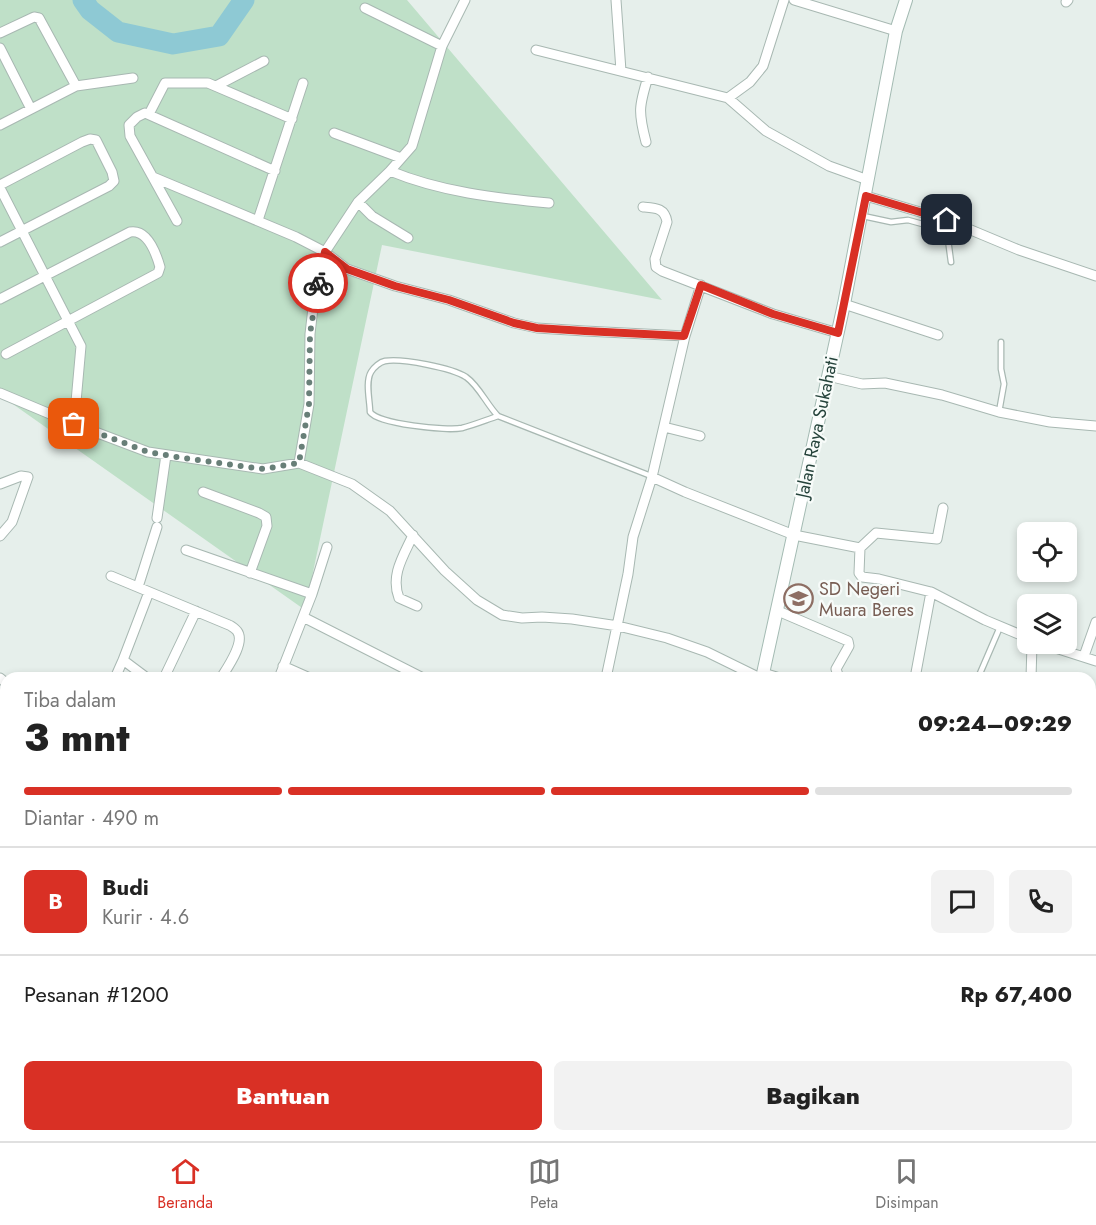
<!DOCTYPE html>
<html lang="id">
<meta charset="utf-8">
<style>
body{margin:0;font-family:Jost,sans-serif;background:#f2f2f2;color:#222;height:100vh;display:flex;flex-direction:column;font-size:22px;white-space:nowrap}
*{box-sizing:border-box;margin:0}
p{font-size:20px;color:#767676}
.icon{flex:none;width:33px;height:33px;fill:none;stroke:currentColor;stroke-width:2;stroke-linecap:round;stroke-linejoin:round}
.map{position:relative;flex:1;overflow:hidden}
.sheet{position:absolute;left:0px;top:672px;width:1096px;height:470px;display:flex;flex-direction:column;background:#fff;border-radius:18px 18px 0 0;box-shadow:0 3px 9px #0003}
.sheet>*{flex:none}
.controls{position:absolute;left:1017px;top:522px;display:grid;gap:12px}
.controls a{display:grid;place-items:center;width:60px;height:60px;border-radius:9px;background:#fff;box-shadow:0 3px 9px #0003;font-size:30px}
.pin{position:absolute;display:grid;place-items:center;width:51px;height:51px;color:#fff;margin:-26px;border-radius:12px;box-shadow:0 3px 9px #0006}
.courier{position:absolute;display:grid;place-items:center;width:60px;height:60px;margin:-30px;border:4px solid #d93025;border-radius:50%;background:#fff;color:#222;box-shadow:0 2px 8px #0007}
.headline em{font-style:normal;font-weight:800}
.headline div{display:flex;flex-direction:column-reverse}
.headline{display:flex;align-items:center;justify-content:space-between;height:102px;padding:0 24px}
h1{font-size:39px;font-weight:800;line-height:45px}
.bar{display:grid;grid-template-columns:repeat(4,1fr);gap:9px 6px;align-content:center;height:72px;padding:0 24px}
.bar i{height:8px;border-radius:4px;background:#e0e0e0}
.bar .on{background:#d93025}
.bar p{grid-column:span 4}
.line{display:flex;align-items:center;gap:15px;padding:0 24px;border-top:2px solid #e0e0e0}
.line div{flex:1}
.round{display:grid;place-items:center;flex:none;width:63px;height:63px;border-radius:9px;background:#f2f2f2}
.cta{display:flex;gap:12px;margin-top:auto;padding:12px 24px}
.cta a{flex:1;height:69px;border-radius:9px;background:#d93025;color:#fff;font-size:24px;font-weight:800;line-height:69px;text-align:center}
.cta a+a{background:#f2f2f2;color:#222}
.menu{display:flex;justify-content:space-around;align-items:center;height:84px;border-top:2px solid #e0e0e0;background:#fff;font-size:16px;color:#767676}
.menu a{display:grid;justify-items:center;gap:3px}
.menu .on{color:#d93025}
.map>svg:first-child{display:block}
.green{fill:#bfe0c8}
.lines{fill:none;stroke-linecap:round;stroke-linejoin:round}
.river{stroke:#8ec9d4;stroke-width:21}
.lane-casing{stroke:#a8b8b2;stroke-width:7}
.street-casing{stroke:#a8b8b2;stroke-width:11}
.secondary-casing{stroke:#a4bbb3;stroke-width:14}
.lane{stroke:#fff;stroke-width:4.5}
.street{stroke:#fff;stroke-width:9}
.secondary{stroke:#fff;stroke-width:12}
.done{stroke:#687f78;stroke-width:6;stroke-dasharray:0 10.8}
.route{stroke:#d93025;stroke-width:8}
.labels{text-anchor:middle;dominant-baseline:central;stroke-width:4.5;stroke-linejoin:round;paint-order:stroke}
.street-label{font-size:18px;fill:#24423a;stroke:#f7fbf9}
.education-label{font-size:18px;fill:#785e54;stroke:#f7fbf9;text-anchor:start}
</style>
<div class="map">
<svg width="1096" height="1141" viewBox="0 0 1096 1141">
<rect width="100%" height="100%" fill="#e6efeb"/>
<path class="green" d="M0 0H407L662 300 382 245 305 610 0 395Z"/>
<g class="lines">
<path class="river" d="M83 0 90 10 118 32 173 44 219 36 244 0"/>
<defs>
<path id="lane" d="M863 216 891 222 908 220 944 230 947 232 951 262
M999 412 1004 384 1001 369V342
M498 416C486 420 474 425 462 428 447 431 378 424 370 412 370 401 365 382 371 372 374 367 380 362 385 361 402 358 452 368 466 377 479 386 487 405 498 416L651 476
M764 671 787 678
M978 678 1000 627"/>
<path id="street" d="M616 0 621 71
M794 0 896 31
M1066 2 1068 0
M365 8 442 46
M0 33 34 17 39 18 76 86
M0 48 31 109
M536 50 728 98 766 131 829 166 868 180
M216 86 264 61
M728 98 750 82 763 66 784 0
M149 114 165 83H208L292 119
M0 125 76 86 133 78
M334 133 401 158
M646 142C638 112 639 106 648 77
M390 171C441 192 495 198 549 203
M153 177 296 237 325 252 347 269 395 286 449 300 514 323 537 328 585 331 685 336
M0 185 82 142 90 139 96 140 112 172 114 181 109 186 0 242
M0 188 81 346 74 424
M866 196 947 220 1019 250 1096 276
M358 202 372 216 408 238
M643 207C656 208 665 208 667 222L655 259 656 267 662 271 773 314 838 333
M258 220 303 83
M177 221 130 136 129 125 137 117 145 113 275 171
M0 299 130 232C147 229 156 253 160 267L158 273 6 354
M844 304 938 335
M828 376 862 384 885 383 942 395 999 412 1050 422 1096 426
M0 393 74 424 148 452 263 469 299 463 352 484 390 511 445 571 477 600 502 615 522 618 542 617 572 619 618 626 667 638 707 652 760 678
M664 427 700 436
M299 463 309 404 310 334 314 299 325 252 358 202 390 171 412 146 442 46 465 0
M652 477 685 492 794 535 860 548 876 533 937 539 943 508
M0 484 21 476 28 477 12 522 0 536
M203 492 259 513 266 517 267 526 250 573
M157 518 166 455
M413 535C404 555 390 575 399 598L417 606
M860 548 859 573 862 577 879 579 931 592 985 620 1028 638
M186 550 312 594
M111 576 229 625C230 625 237 630 237 631 246 642 227 668 221 678
M138 587 157 527
M778 611 848 641 849 646 836 669 839 678
M303 617 423 678
M1043 644 1096 661
M1084 656 1096 622
M123 660 147 678
M283 666 310 678
M0 678 6 683
M115 678 123 660 149 592
M164 678 196 611
M279 678 312 594 327 547
M606 678 628 574 633 537 652 477 685 336 701 285
M915 678 931 592
M1031 678 1032 644
M1090 718 1096 703
M0 741 6 746
M0 801 6 806
M0 828 6 821
M0 921 6 913
M0 1004 6 1010
M0 1120 6 1124
M22 1136 29 1141
M98 1136 105 1141
M1045 1136 1062 1141
M114 1141 117 1136
M124 1141 130 1136
M741 1141 743 1136
M936 1141 938 1136"/>
<path id="secondary" d="M762 678 844 304 896 31 906 0
M0 927 6 932
M0 942 6 947
M270 1136H306
M457 1136 463 1141
M483 1136 490 1141
M519 1141 525 1136"/>
</defs>
<use href="#lane" class="lane-casing"/>
<use href="#street" class="street-casing"/>
<use href="#secondary" class="secondary-casing"/>
<use href="#lane" class="lane"/>
<use href="#street" class="street"/>
<use href="#secondary" class="secondary"/>
</g>
<g class="lines">
<path class="done" d="M74 424 148 452 183 458 263 469 299 463 309 404 310 334 318 283"/>
<path class="route" d="M318 283 325 252 347 269 395 286 449 300 514 323 537 328 585 331 684 336 701 285 773 314 838 333 866 196 947 220"/>
</g>
<defs>
<symbol id="school-ring" viewBox="-11 -11 22 22"><circle r="9.5" fill="#f7fbf9" stroke="#8d6e63" stroke-width="1.5"/><path d="M0-5L7-2L0 1L-7-2ZM-4 1L0 2.5L4 1V4Q0 6-4 4Z" fill="#8d6e63"/></symbol>
</defs>
<g fill-rule="evenodd">
<use href="#school-ring" x="782" y="582" width="33" height="33"/>
</g>
<g class="labels">
<g class="street-label">
<text transform="translate(817 427) rotate(-78)">Jalan Raya Sukahati</text>
</g>
<g class="education-label">
<text x="819" y="589">SD Negeri<tspan x="819" dy="21">Muara Beres</tspan></text>
</g>
</g>
</svg>
<div class="controls">
<a><svg class="icon" aria-label="locate" viewBox="0 0 24 24"><circle cx="12" cy="12" r="6"/><path d="M12 2v4M12 18v4M2 12h4M18 12h4"/></svg></a>
<a><svg class="icon" aria-label="layers" viewBox="0 0 24 24"><path d="M12 4l9 5-9 5-9-5zM3 14l9 5 9-5"/></svg></a>
</div>
<div class="pin" style="left:74px;top:424px;background:#ea580c"><svg class="icon" aria-label="bag" viewBox="0 0 24 24"><path d="M5 8h14l-1 12H6zM9 8a3 3 0 0 1 6 0"/></svg></div>
<div class="pin" style="left:947px;top:220px;background:#1f2937"><svg class="icon" aria-label="home" viewBox="0 0 24 24"><path d="M3 11l9-7 9 7M6 9v11h12V9"/></svg></div>
<div class="courier" style="left:318px;top:283px"><svg class="icon" aria-label="bike" viewBox="0 0 24 24"><circle cx="6" cy="16" r="4"/><circle cx="18" cy="16" r="4"/><path d="M6 16l4-8h5l3 8M10 8l3 8H6M13 5h3"/></svg></div>
<section class="sheet">
<div class="headline"><div><h1>3 mnt</h1><p>Tiba dalam</p></div><em>09:24–09:29</em></div>
<div class="bar"><i class="on"></i><i class="on"></i><i class="on"></i><i></i><p>Diantar · 490 m</p></div>
<div class="line" style="height:108px"><b class="round" style="background:#d93025;color:#fff">B</b><div><b>Budi</b><p>Kurir · 4.6</p></div><a class="round"><svg class="icon" aria-label="chat" viewBox="0 0 24 24"><path d="M4 5h16v11H9l-5 4z"/></svg></a><a class="round"><svg class="icon" aria-label="phone" viewBox="0 0 24 24"><path d="M5 4h4l2 5-3 2q2 4 5 5l2-3 5 2v4C11 20 4 13 5 4z"/></svg></a></div>
<div class="line" style="height:78px"><div>Pesanan #1200</div><b>Rp 67,400</b></div>
<div class="cta"><a>Bantuan</a><a>Bagikan</a></div>
</section>
</div>
<nav class="menu">
<a class="on"><svg class="icon" aria-label="home" viewBox="0 0 24 24"><path d="M3 11l9-7 9 7M6 9v11h12V9"/></svg>Beranda</a>
<a><svg class="icon" aria-label="map" viewBox="0 0 24 24"><path d="M3 6l6-2 6 2 6-2v14l-6 2-6-2-6 2zM9 4v14M15 6v14"/></svg>Peta</a>
<a><svg class="icon" aria-label="saved" viewBox="0 0 24 24"><path d="M7 4h10v16l-5-4-5 4z"/></svg>Disimpan</a>
</nav>
